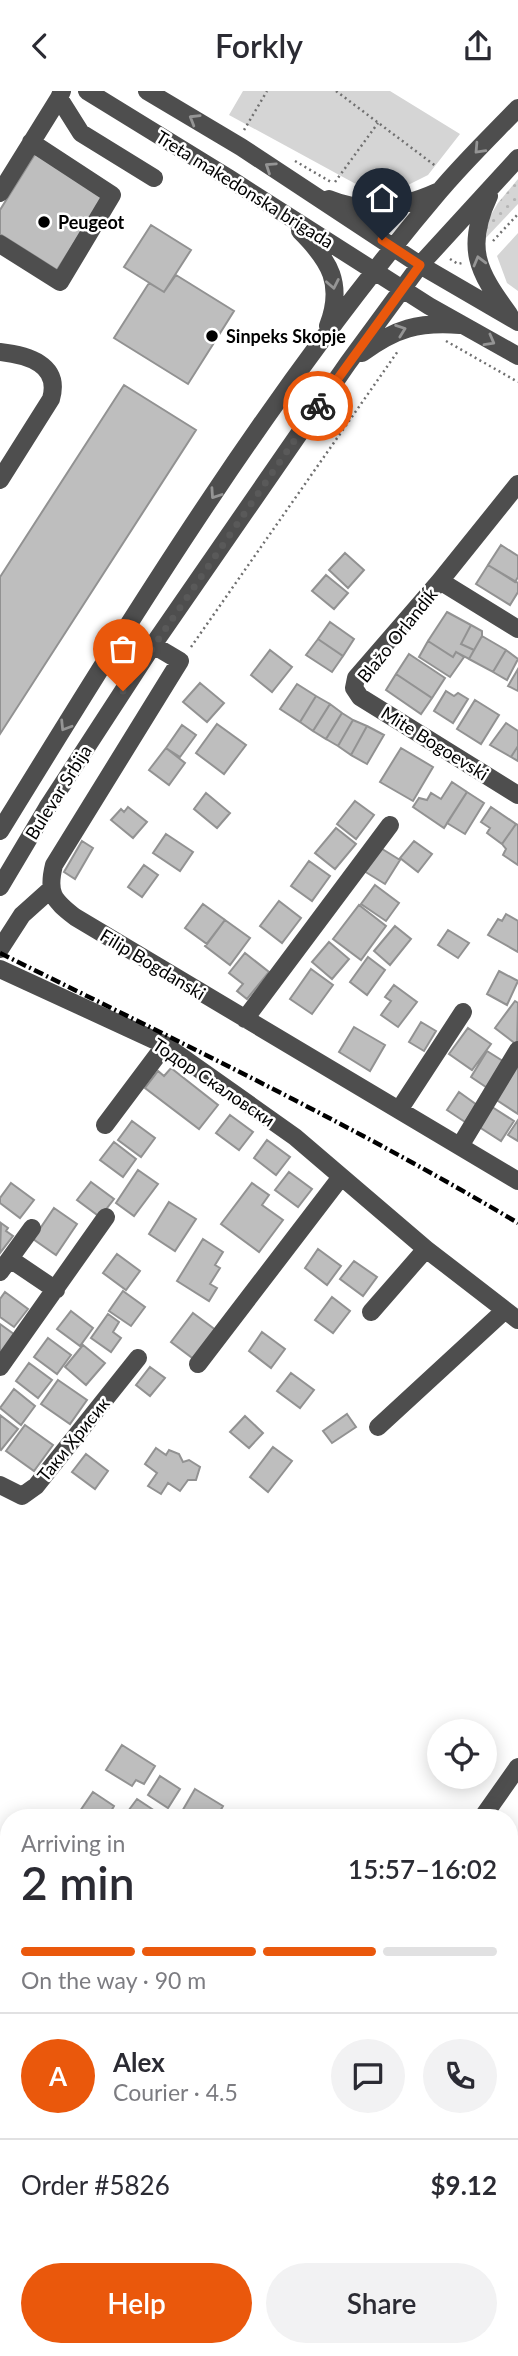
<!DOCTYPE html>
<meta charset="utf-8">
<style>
body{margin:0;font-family:Lato,sans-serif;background:#f2f2f3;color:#2b2b33;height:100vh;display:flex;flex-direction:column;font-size:26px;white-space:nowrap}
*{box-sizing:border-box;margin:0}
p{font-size:23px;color:#7c7c81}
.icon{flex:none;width:38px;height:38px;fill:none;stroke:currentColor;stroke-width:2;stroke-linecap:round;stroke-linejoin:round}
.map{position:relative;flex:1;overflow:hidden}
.side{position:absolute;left:0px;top:1718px;width:518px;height:548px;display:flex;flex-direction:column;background:#fff;border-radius:28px 28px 0 0;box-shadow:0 4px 18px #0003}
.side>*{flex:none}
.tools{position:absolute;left:427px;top:1628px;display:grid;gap:14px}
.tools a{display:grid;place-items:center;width:70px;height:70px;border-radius:50%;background:#fff;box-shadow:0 4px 18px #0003;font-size:35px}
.pin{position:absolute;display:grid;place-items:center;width:60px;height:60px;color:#fff;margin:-72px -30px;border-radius:50% 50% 50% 0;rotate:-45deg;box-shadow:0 0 7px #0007}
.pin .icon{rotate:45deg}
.courier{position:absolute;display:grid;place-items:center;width:70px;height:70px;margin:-35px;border:5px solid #ea580c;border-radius:50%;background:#fff;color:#222;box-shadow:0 2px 9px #0007}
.summary em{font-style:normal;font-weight:600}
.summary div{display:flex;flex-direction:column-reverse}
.summary{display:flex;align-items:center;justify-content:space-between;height:119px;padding:0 21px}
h1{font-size:46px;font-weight:600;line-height:52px}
.bar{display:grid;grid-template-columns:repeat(4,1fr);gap:10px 7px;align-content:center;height:84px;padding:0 21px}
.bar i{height:9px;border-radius:5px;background:#e1e1e2}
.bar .on{background:#ea580c}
.bar p{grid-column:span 4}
.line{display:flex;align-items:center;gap:18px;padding:0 21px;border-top:2px solid #e1e1e2}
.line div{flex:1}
.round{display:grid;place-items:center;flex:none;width:74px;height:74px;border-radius:37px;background:#f2f2f3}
.action{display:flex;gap:14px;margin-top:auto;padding:14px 21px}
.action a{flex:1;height:80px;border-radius:42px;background:#ea580c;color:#fff;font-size:28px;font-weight:600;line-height:80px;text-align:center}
.action a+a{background:#f2f2f3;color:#2b2b33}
header{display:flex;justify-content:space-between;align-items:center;height:91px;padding:0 21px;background:#fff;font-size:32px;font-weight:600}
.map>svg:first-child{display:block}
.grass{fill:url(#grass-dots)}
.park{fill:#d5d5d5}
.building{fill:#bebebe;stroke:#929292;stroke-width:2}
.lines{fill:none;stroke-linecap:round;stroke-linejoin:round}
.major-casing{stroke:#dbdbdb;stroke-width:21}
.path{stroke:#707070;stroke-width:2.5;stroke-dasharray:2 3.5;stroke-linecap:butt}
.minor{stroke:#4e4e4e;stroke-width:18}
.major{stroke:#000;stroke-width:18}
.rail{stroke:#000;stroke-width:4.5;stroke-dasharray:10 3.5 2 3.5;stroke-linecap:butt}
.oneway{stroke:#959595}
.done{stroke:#595959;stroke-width:7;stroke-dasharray:0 12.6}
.route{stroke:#ea580c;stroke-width:9}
.poi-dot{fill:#000;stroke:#fff;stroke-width:2.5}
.labels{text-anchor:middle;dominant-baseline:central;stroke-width:5;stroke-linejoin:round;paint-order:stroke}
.street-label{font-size:18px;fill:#000;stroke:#fff}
.poi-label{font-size:18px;font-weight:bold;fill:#000;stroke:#fff;text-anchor:start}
</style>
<header><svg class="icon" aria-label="back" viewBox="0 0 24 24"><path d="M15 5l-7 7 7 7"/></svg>Forkly<svg class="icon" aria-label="share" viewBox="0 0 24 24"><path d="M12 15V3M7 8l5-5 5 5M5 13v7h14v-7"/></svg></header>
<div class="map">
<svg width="518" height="2265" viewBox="0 0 518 2265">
<defs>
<pattern id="grass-dots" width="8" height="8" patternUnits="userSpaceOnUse" patternTransform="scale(1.75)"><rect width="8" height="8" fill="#d5d5d5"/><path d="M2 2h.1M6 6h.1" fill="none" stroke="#b5b5b5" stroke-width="1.8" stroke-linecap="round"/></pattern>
</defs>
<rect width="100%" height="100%" fill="#fff"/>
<path class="grass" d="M518 88V113L483 150 486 132 498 112Z"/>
<path class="park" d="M243 0H390L460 43 428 84 404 96 365 98 229 24Z
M518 142V200L507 192 497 165Z"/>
<path class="building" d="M35 63 104 105 57 179 0 143V119Z
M151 134 191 159 164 201 124 176Z
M176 184 234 220 188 293 114 247 149 192 164 201Z
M124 294 196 339 0 643V486Z
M501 454 518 465V486L515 491 488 474Z
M345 462 364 479 348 497 329 479Z
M488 474 518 492V501L510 514 476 493Z
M326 484 348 502 334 518 312 500Z
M447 521 471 534 461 553 474 559 469 568 456 561 453 566 428 550Z
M330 531 354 548 343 565 318 548Z
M471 534 482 540V545L474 559 461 553Z
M482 545 506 559 493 581 469 568Z
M318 548 343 565 332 581 306 564Z
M428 550 453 566 456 561 464 566 450 586 419 566Z
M270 559 292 576 272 601 251 584Z
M506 559 518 568 507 589 493 581Z
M409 563 445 587 432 607 396 583Z
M518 578V600L508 595Z
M396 583 432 607 421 623 386 599Z
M200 592 224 612 207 631 183 611Z
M297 593 316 605 300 631 280 618Z
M446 600 454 605 458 602 468 608 453 632 434 620Z
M316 605 330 613 313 640 300 631Z
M475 609 499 624 481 653 457 638Z
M330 613 342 622 326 648 313 640Z
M342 622 353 629 338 655 326 648Z
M353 629 367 635 351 664 338 655Z
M506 632 518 640V655L511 666 490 654Z
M217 633 246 654 224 683 196 662Z
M182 634 196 644 180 666 166 657Z
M367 635 384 644 367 673 351 664Z
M518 655V670L511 666Z
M166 657 185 672 169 694 149 679Z
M401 657 433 676 413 710 380 691Z
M452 691 467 701 444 737 413 716 419 707 427 709 431 702 441 708Z
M467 701 484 712 465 743 447 732Z
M206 702 230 722 217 737 194 718Z
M355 710 374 724 356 748 337 733Z
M128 716 147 731 133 747 111 729 121 718 124 721Z
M491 716 516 733 502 753 487 742 490 737 481 731Z
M516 733 518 734V774L503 764 506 758 502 753Z
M336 737 356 753 335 778 315 762Z
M166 743 193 761 180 780 153 762Z
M82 750 93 757 75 788 64 781Z
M414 750 432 763 418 781 400 767Z
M379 756 400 769 385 793 364 780Z
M309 770 330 785 312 810 291 795Z
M144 774 158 784 142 806 128 796Z
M375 794 399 812 386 830 361 813Z
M279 810 301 827 282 852 260 835Z
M203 813 225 829 207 853 185 837Z
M359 814 386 835 361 869 333 848Z
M506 823 518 830V861L488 844 498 828 502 830Z
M225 829 250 847 230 874 205 855Z
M395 835 411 848 390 874 374 860Z
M448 839 469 852 458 867 438 854Z
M329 851 349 868 332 888 312 871Z
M245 862 269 881 247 908 237 900 243 893 229 882Z
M368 866 385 879 367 904 350 891Z
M311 878 333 894 312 923 290 908Z
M499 880 518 890 507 914 487 903Z
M394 894 417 911 398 936 381 924 391 910 385 906Z
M515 910 518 912 517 954 495 937Z
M421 931 436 940 424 960 409 951Z
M354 936 385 954 370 980 339 961Z
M468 937 491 953 472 979 449 963Z
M487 960 506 972 489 998 471 986Z
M518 972V1023L495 1008Z
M171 977 218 1014 199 1038 145 997 158 980 164 985Z
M459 1001 477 1014 465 1031 447 1019Z
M489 1014 514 1030 501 1050 476 1034Z
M230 1024 253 1041 239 1059 216 1042Z
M518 1029V1050L508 1044Z
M132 1030 155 1047 141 1066 118 1049Z
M267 1049 290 1066 276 1084 254 1067Z
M114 1051 136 1068 123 1086 100 1069Z
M138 1079 158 1093 134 1125 116 1112Z
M289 1081 312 1098 298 1116 275 1099Z
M91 1091 114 1108 100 1126 77 1109Z
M11 1092 34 1109 20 1127 0 1112V1107Z
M252 1092 269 1104 262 1114 283 1129 259 1161 221 1133Z
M169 1111 196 1128 175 1160 149 1143Z
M54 1117 77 1133 56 1164 33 1148Z
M1 1132 8 1137 6 1140 13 1145 0 1162Z
M203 1148 223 1161 215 1174 220 1177 210 1193 217 1197 209 1210 177 1190Z
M318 1158 341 1175 327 1194 305 1177Z
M117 1163 140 1180 126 1199 103 1182Z
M354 1170 377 1186 363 1205 340 1188Z
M123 1200 145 1216 131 1235 109 1220Z
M5 1201 28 1218 14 1236 0 1226V1208Z
M332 1206 350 1220 333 1242 315 1229Z
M71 1220 93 1237 80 1255 57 1238Z
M193 1222 217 1240 195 1269 171 1251Z
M108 1223 119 1231 113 1241 121 1247 111 1261 91 1247Z
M0 1233 18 1246 0 1261Z
M262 1241 285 1258 271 1277 249 1260Z
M48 1247 71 1264 57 1283 34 1266Z
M83 1254 105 1272 86 1294 65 1276Z
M29 1272 52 1289 38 1307 16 1290Z
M150 1276 165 1287 150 1305 136 1294Z
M291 1282 314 1299 300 1317 277 1300Z
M58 1289 87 1309 70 1333 41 1313Z
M14 1298 35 1315 21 1334 0 1317Z
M347 1323 356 1336 332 1352 323 1340Z
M0 1324 18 1338 1 1359 0 1358Z
M245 1325 263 1342 249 1357 230 1341Z
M25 1334 53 1354 34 1380 6 1360Z
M273 1356 292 1370 268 1401 250 1386Z
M156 1357 166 1364 169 1359 179 1363 183 1371 189 1369 200 1376 196 1389H188L180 1400 168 1392 161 1403 148 1395 157 1382 145 1373Z
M86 1363 108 1380 95 1398 72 1381Z
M122 1654 155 1675 144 1693 136 1689 132 1695 106 1679Z
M160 1685 180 1698 168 1717 148 1704Z
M195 1698 223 1715 216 1727H190L181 1722Z
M93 1701 114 1715 107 1727H84L78 1723Z
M137 1708 161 1724 159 1727H123Z
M518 1857V1875L509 1865Z"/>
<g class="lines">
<defs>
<path id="major" d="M0 1803 9 1808
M509 2126 518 2131"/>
</defs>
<use href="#major" class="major-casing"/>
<path class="path" d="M336 0 437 76
M244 39 267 0
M295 70 331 91
M335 91 378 32
M493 150 518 123
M450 168 458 173 462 172
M446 250 518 291
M191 556 398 260
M0 1778 9 1784
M509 2101 518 2107"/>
<path class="minor" d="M62 0 59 7 81 42 154 87
M87 0 230 88 429 215 518 265
M147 0 241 56 420 174 518 231
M0 102 59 7
M489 105C465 156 477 180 509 223
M329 108C365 123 402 117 437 101
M300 140C330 170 344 193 328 235
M0 153 60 191 112 104 31 51
M0 261C27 264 61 273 51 308L0 389
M362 262C396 237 418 231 460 234
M518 393 440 490 356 587 354 597 360 606 518 704
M440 490 518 538
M153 554 180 570 54 774C47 802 53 809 75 826L518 1090
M0 740C135 521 271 299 438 102 463 72 491 45 518 17
M0 796 47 717 153 554 348 272 420 174 518 67
M0 858 22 824 51 798
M0 878 165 954 295 1046 426 1158 518 1229
M245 928 390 734
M399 1019 463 921
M105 1034 165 954
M460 1055 518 959
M10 1168 56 1199
M0 1181 32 1137
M371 1221 426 1158
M198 1273 341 1086
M0 1276 106 1126
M378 1336 505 1219
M0 1394 22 1405 36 1395 138 1267
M482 1727 518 1676
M509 2253 518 2252
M454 2265 482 2258"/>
<use href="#major" class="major"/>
<path class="rail" d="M0 862C175 949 350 1032 518 1132"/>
</g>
<defs><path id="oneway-chevron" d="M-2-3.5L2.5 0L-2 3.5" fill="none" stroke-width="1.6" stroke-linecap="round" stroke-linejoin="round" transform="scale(1.75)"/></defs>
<g class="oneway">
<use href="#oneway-chevron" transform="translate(194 28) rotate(-149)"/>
<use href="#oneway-chevron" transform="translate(479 58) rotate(133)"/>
<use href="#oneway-chevron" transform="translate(270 76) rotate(-146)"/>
<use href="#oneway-chevron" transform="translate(479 170) rotate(-105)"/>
<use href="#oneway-chevron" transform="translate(333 193) rotate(79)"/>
<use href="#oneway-chevron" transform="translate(401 239) rotate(-20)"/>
<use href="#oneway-chevron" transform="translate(490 250) rotate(29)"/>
<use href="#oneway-chevron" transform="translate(215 403) rotate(124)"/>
<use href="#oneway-chevron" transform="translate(65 635) rotate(122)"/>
</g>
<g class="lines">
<path class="done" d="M123 600 318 315"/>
<path class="route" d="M318 315 420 174 382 149"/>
</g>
<g class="poi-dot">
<circle cx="44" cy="131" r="7"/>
<circle cx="212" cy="245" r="7"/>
</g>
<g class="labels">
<g class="street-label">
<text transform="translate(245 98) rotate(32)">Treta makedonska brigada</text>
<text transform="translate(397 544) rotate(-51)">Blažo Orlandiḱ</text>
<text transform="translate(435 652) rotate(32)">Mite Bogoevski</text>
<text transform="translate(58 701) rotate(-58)">Bulevar Srbija</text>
<text transform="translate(153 873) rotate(31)">Filip Bogdanski</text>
<text transform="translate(214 991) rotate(34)">Тодор Скаловски</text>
<text transform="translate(73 1348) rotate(-51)">Таки Хрисик</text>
</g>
<g class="poi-label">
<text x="58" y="131">Peugeot</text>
<text x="226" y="245">Sinpeks Skopje</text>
</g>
</g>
</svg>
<div class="tools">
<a><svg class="icon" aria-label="locate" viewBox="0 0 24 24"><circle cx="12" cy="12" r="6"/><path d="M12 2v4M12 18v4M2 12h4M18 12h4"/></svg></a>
</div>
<div class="pin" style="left:123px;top:600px;background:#ea580c"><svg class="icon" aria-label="bag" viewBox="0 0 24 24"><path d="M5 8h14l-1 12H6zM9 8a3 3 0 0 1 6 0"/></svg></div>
<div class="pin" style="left:382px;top:149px;background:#1f2937"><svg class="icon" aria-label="home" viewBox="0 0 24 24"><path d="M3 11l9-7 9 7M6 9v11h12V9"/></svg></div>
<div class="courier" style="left:318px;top:315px"><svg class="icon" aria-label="bike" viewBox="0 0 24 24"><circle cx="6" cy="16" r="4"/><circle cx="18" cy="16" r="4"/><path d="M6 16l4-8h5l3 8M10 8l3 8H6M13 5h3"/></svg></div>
<section class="side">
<div class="summary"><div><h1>2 min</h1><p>Arriving in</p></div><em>15:57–16:02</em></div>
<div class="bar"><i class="on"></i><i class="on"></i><i class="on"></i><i></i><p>On the way · 90 m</p></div>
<div class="line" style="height:126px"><b class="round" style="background:#ea580c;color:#fff">A</b><div><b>Alex</b><p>Courier · 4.5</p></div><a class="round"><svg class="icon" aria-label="chat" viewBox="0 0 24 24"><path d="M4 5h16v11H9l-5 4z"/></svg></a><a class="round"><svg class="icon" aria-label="phone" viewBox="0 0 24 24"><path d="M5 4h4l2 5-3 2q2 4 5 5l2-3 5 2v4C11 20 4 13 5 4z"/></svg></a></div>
<div class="line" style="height:91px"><div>Order #5826</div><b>$9.12</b></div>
<div class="action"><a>Help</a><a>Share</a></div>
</section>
</div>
